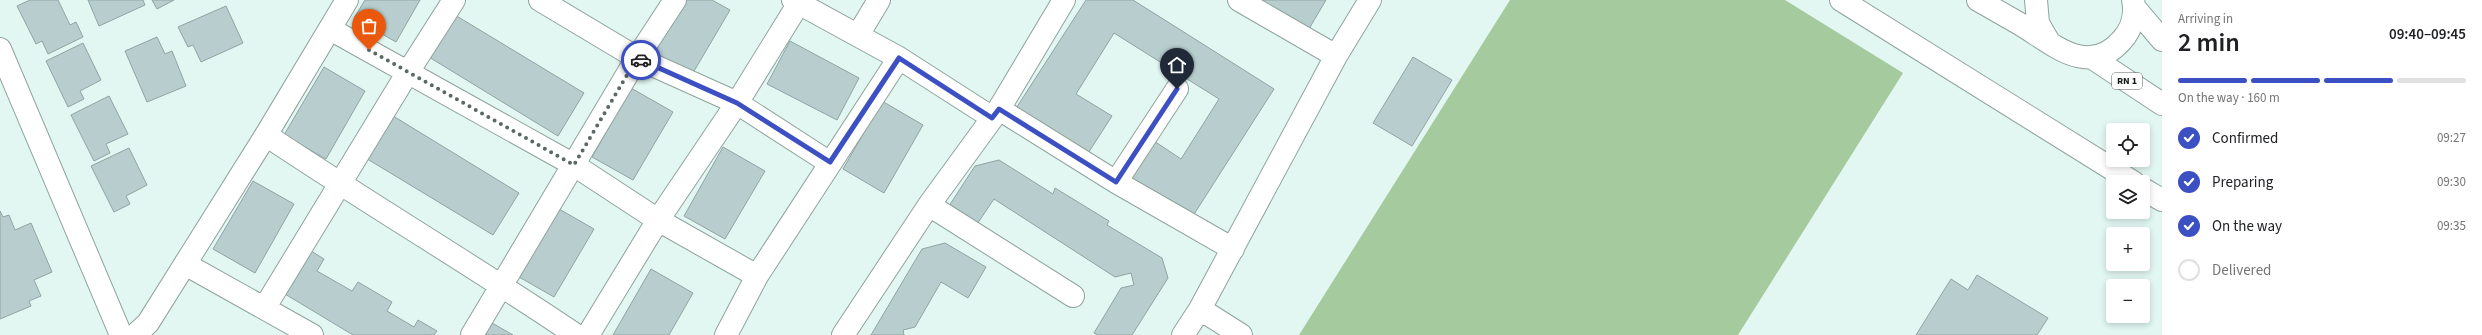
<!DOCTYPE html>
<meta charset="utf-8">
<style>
body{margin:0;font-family:"Source Sans 3",sans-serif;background:#f2f2f2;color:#202124;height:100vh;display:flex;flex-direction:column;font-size:15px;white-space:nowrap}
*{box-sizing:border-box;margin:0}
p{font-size:13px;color:#757577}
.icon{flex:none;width:22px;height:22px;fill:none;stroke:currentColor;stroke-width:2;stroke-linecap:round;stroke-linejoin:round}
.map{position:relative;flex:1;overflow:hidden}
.drawer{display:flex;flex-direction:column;background:#fff;width:320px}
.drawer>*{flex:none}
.tools{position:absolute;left:2106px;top:123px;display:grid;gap:8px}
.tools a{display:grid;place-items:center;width:44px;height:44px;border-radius:4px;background:#fff;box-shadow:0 2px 6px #0003;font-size:20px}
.pin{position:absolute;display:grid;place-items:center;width:34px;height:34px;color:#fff;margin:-41px -17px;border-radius:50% 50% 50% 0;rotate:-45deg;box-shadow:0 0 4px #0007}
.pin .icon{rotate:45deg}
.courier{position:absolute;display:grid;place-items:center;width:40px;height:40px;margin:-20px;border:3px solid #3c50c3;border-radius:50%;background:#fff;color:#222;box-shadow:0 1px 5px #0007}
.overview em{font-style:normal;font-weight:600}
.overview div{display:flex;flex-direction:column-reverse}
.overview{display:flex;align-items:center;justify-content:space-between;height:68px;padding:0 16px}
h1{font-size:26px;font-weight:600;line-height:30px}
.bar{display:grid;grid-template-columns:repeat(4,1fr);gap:6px 4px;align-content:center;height:48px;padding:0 16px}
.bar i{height:5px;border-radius:3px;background:#e0e0e0}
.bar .current{background:#3c50c3}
.bar p{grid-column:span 4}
ol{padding:0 16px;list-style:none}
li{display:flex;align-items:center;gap:12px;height:44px}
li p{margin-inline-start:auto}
li .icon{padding:4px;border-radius:50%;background:#3c50c3;color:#fff;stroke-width:4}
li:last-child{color:#757577}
li i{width:22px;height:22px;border:2px solid #e0e0e0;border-radius:50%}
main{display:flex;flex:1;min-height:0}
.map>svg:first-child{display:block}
.green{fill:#a5ca9e}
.building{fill:#b8cece;stroke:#8fa4a3}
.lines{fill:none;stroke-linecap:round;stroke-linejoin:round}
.minor-casing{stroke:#8fa39d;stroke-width:24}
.tertiary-casing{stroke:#8fa39d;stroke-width:24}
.trunk-casing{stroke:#8fa39d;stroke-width:24}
.minor{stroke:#fff;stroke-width:22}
.tertiary{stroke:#fff;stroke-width:22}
.trunk{stroke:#fff;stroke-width:22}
.done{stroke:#5b6865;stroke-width:4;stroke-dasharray:0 7.2}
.route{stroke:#3c50c3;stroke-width:5}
.labels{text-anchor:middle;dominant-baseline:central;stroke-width:3.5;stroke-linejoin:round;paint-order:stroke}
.shield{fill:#fff;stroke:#5a5f5e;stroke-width:1}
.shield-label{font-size:10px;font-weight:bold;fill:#131b19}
</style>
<main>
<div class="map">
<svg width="2162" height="335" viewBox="0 0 2162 335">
<rect width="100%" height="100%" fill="#e2f7f2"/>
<path class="green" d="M1510 0H1785L1903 73 1738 335H1299Z"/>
<path class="building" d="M30 0H58L70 25 76 22 83 37 48 54 42 41 36 44 17 6Z
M88 0H143L145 5 99 26Z
M152 0H174L157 9Z
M365 0H420L396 42 354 18Z
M680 0H712L730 10 690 78 649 55Z
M1086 0H1133L1274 89 1191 219 1126 178 1151 139 1181 159 1219 99 1114 33 1076 94 1112 116 1085 158 1013 113Z
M1250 0H1326L1306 34Z
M226 6 243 43 201 62 193 45 188 47 178 27Z
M450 12 584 93 558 136 424 54Z
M157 37 165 54 172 51 186 86 147 102 125 51Z
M790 41 859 78 837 120 767 84Z
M83 43 101 80 80 91 84 99 68 107 46 61Z
M1413 57 1452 80 1412 146 1373 123Z
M324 67 365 91 326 159 284 135Z
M631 88 673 112 633 180 592 157Z
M109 96 128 134 106 144 110 153 94 161 71 115Z
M882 101 923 125 884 193 843 169Z
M385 111 519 193 493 235 359 154Z
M723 147 765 171 725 239 684 216Z
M129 148 147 185 126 196 130 204 114 212 91 166Z
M999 160 1053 194 1055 188 1109 221 1107 225 1162 258 1168 278 1132 335H1098L1094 333 1121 288 1134 285 1131 273 1115 277 994 199 975 227 947 209 975 166Z
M253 181 294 204 255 273 213 249Z
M552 205 594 229 554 297 512 273Z
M0 211 3 217 9 215 15 230 31 223 52 272 34 280 41 296 29 301 31 306 0 319Z
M945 243 986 267 968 298 941 282 915 327 903 330 904 335H871L922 249Z
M306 248 324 259 317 271 352 291 358 282 392 302 387 311 414 327 418 320 437 331 434 335H353L280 291Z
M651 269 693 293 669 335H613Z
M1977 275 2048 318 2037 335H1916L1951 279 1968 290Z
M485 319 513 335H475Z"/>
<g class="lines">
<defs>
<path id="minor" d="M540 0 637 58 737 103 830 163
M793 0 899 58 991 117
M1239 0 1336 56
M1841 0 2133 182
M330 29 574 165 658 220 757 276
M858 35 879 0
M0 49 121 335
M999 109 1116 182 1233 249
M266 135C369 204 474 266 576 335
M1116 182 1177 89
M2143 189 2162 200
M929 205 1073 296
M185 264 312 335
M265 307 408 72 454 0
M472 335 637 58 675 0
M588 335 658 220 737 103 799 3
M726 335 757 276 899 58
M843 335 929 205 999 109 1064 0
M1183 335 1200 309
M1241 335 1200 309 1336 56 1370 0"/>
<path id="tertiary" d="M135 335 148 323 266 135 347 0"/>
<path id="trunk" d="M1978 0C1992 8 2006 16 2020 24 2052 43 2088 79 2122 40 2132 29 2136 14 2133 0
M2036 0 2038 23 2049 42
M2134 7 2162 40
M2091 57 2162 104"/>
</defs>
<use href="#minor" class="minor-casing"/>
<use href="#tertiary" class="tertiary-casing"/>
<use href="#trunk" class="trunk-casing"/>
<use href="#minor" class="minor"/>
<use href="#tertiary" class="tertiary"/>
<use href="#trunk" class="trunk"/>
</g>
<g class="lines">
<path class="done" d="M369 50 574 165 637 58 641 60"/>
<path class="route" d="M641 60 737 103 830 162 899 58 992 118 999 109 1116 182 1177 89"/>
</g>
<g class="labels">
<rect class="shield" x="2112" y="73" width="30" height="16" rx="3"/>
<g class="shield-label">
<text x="2127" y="81">RN 1</text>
</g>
</g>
</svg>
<div class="tools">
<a><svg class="icon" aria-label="locate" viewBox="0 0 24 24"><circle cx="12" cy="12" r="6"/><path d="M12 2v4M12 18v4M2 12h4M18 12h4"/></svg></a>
<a><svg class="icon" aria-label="layers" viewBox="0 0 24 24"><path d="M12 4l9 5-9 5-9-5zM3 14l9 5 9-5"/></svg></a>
<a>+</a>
<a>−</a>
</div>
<div class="pin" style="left:369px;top:50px;background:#ea580c"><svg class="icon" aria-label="bag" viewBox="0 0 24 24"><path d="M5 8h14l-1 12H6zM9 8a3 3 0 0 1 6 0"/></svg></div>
<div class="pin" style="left:1177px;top:89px;background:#1f2937"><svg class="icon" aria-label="home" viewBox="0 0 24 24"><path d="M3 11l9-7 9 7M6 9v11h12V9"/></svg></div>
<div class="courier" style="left:641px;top:60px"><svg class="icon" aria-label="car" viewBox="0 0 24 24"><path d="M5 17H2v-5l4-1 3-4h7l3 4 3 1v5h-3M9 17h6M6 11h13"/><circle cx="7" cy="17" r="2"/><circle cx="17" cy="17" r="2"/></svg></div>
</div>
<section class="drawer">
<div class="overview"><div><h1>2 min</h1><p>Arriving in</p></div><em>09:40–09:45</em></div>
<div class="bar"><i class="current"></i><i class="current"></i><i class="current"></i><i></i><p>On the way · 160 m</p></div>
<ol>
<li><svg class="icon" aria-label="check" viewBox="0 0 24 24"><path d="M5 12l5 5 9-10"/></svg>Confirmed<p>09:27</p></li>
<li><svg class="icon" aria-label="check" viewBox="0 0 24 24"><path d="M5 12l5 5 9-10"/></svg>Preparing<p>09:30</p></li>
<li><svg class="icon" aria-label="check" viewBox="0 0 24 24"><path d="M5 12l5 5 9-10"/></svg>On the way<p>09:35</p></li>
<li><i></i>Delivered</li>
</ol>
</section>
</main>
